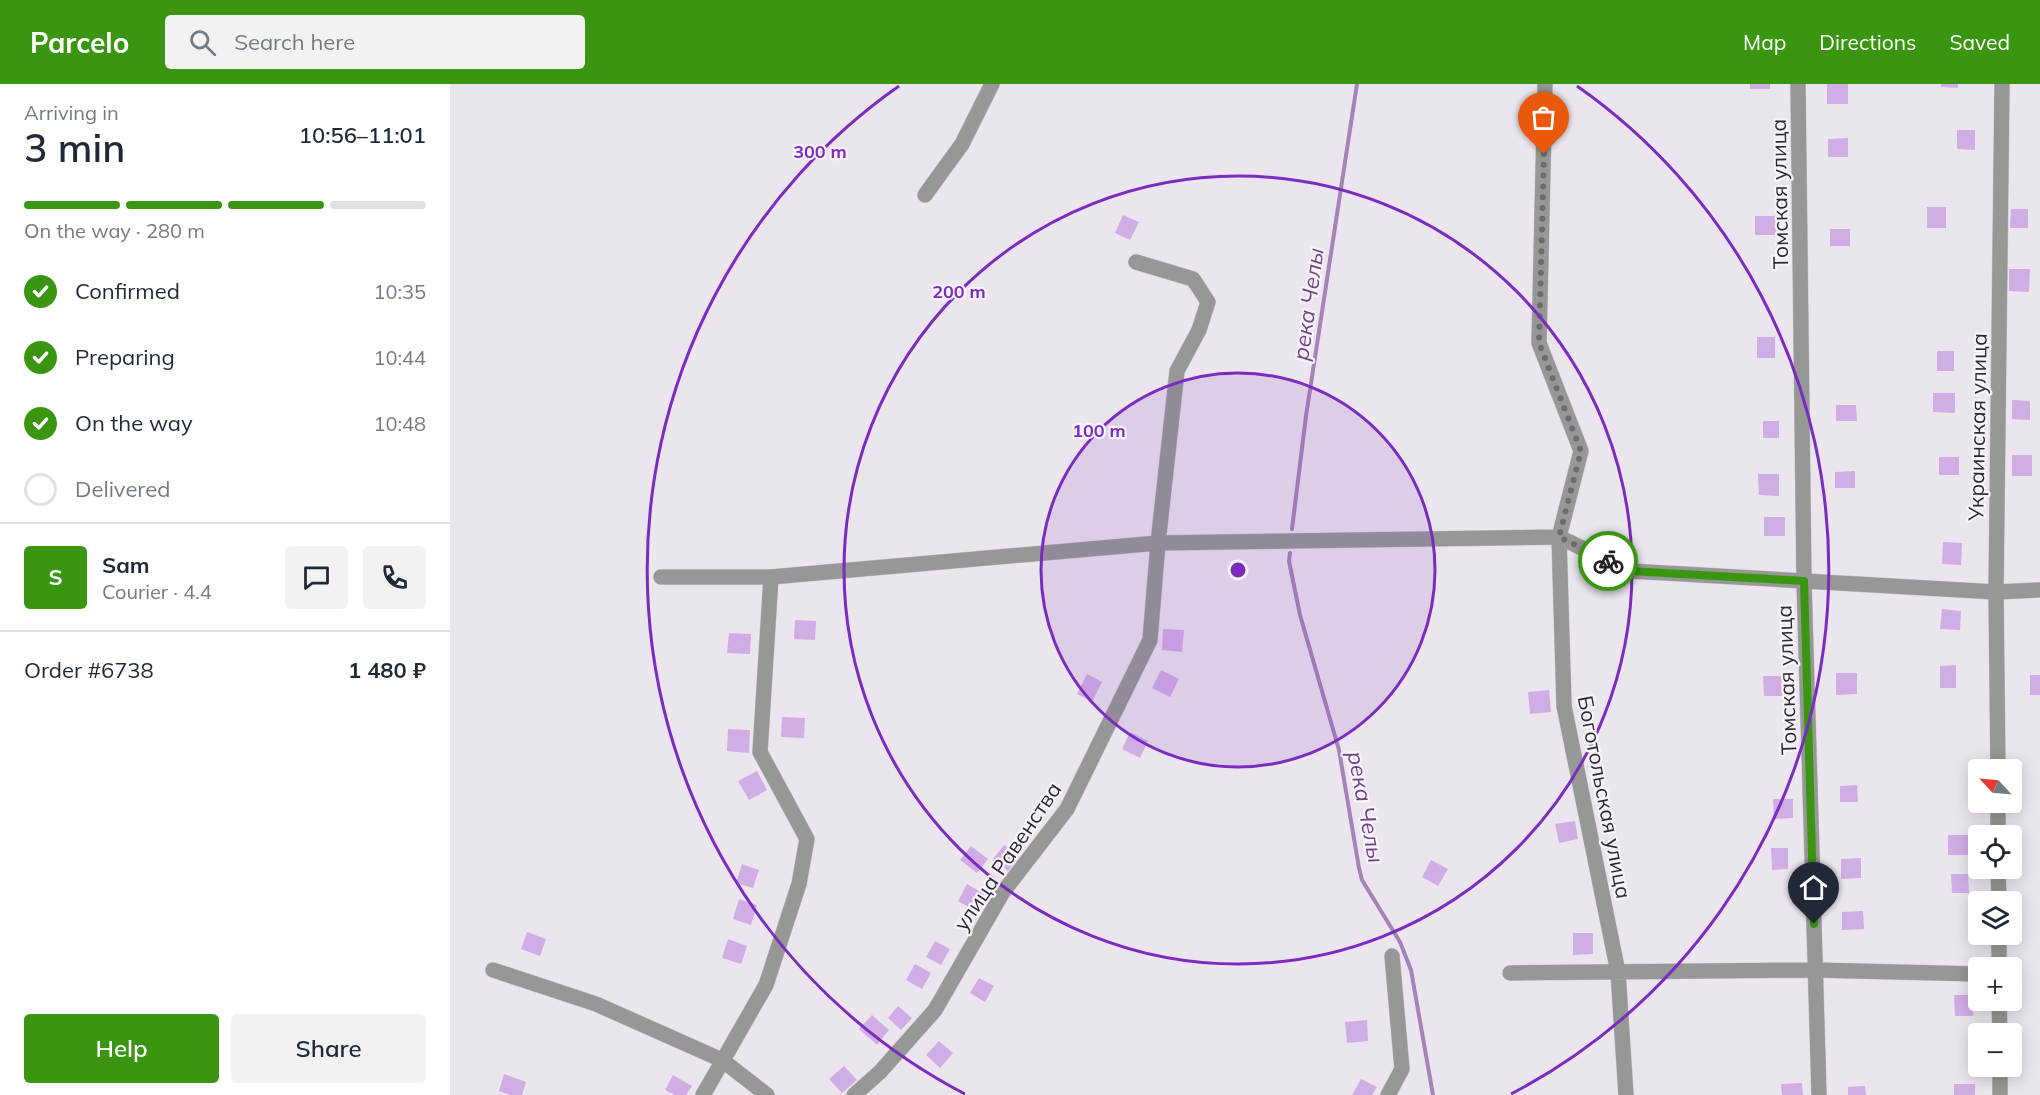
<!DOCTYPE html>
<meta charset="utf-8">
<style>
body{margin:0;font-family:Mulish,sans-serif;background:#f2f2f3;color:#1f2937;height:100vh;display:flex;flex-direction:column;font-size:22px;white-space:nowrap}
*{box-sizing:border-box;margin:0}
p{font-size:20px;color:#747a83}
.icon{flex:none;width:33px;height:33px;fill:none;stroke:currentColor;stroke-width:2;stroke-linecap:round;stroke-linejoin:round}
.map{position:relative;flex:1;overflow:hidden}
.panel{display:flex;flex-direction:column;background:#fff;width:450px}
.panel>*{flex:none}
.needle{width:39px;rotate:296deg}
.buttons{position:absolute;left:1518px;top:675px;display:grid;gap:12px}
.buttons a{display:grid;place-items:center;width:54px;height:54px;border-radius:6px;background:#fff;box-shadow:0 3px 15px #0003;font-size:30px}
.pin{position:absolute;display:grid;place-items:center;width:51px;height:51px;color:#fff;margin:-62px -26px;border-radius:50% 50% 50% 0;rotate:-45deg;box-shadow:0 0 6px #0007}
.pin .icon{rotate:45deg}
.courier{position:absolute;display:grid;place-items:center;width:60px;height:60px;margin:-30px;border:4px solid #3a9611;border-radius:50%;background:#fff;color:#222;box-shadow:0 2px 8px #0007}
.headline em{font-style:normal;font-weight:600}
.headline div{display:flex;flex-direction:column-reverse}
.headline{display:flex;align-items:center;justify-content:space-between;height:102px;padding:0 24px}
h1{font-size:39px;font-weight:600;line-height:45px}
.bar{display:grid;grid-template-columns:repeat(4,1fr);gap:9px 6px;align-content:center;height:72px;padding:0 24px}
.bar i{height:8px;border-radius:4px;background:#e0e1e3}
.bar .active{background:#3a9611}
.bar p{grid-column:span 4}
.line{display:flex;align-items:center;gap:15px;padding:0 24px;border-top:2px solid #e0e1e3}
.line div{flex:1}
.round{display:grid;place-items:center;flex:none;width:63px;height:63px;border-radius:6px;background:#f2f2f3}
ol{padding:0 24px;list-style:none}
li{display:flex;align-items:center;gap:18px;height:66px}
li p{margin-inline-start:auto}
li .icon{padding:6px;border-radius:50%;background:#3a9611;color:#fff;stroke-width:4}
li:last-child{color:#747a83}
li i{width:33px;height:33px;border:3px solid #e0e1e3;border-radius:50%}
.primary-button{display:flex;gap:12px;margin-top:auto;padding:12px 24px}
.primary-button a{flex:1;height:69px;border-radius:6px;background:#3a9611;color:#fff;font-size:24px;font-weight:600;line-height:69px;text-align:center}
.primary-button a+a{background:#f2f2f3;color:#1f2937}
header{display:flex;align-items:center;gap:36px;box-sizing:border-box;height:84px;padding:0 30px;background:#3a9611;color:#fff}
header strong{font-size:28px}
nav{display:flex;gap:33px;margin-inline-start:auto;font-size:21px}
.search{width:420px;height:54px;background:#f2f2f3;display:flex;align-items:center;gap:15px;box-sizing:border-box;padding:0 21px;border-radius:6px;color:#747a83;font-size:22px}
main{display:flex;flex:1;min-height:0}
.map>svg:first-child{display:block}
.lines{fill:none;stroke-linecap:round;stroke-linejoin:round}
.stream{stroke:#a582b8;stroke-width:4}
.building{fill:#d1ade5}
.minor-casing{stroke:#c8c3cb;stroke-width:16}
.minor{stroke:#959894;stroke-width:15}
.done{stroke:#6e6b70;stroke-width:6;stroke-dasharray:0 10.8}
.route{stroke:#3a9611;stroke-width:8}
.ring{fill:none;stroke:#7b2cbf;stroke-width:3}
.labels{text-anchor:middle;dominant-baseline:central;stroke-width:4.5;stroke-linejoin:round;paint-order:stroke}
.street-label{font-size:21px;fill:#2b292c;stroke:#f8f3fb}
.water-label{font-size:22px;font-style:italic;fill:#6f4185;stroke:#f8f3fb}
.centre{fill:#7b2cbf;stroke:#f8f3fb;stroke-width:3}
.ring-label{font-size:18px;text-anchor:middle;font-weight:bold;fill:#7b2cbf;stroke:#f8f3fb;stroke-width:4.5;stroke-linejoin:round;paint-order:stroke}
</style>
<header>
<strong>Parcelo</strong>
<div class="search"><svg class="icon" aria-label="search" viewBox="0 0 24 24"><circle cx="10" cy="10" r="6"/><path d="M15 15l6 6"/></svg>Search here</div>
<nav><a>Map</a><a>Directions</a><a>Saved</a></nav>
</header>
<main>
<section class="panel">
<div class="headline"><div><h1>3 min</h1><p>Arriving in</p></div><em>10:56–11:01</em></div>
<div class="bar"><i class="active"></i><i class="active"></i><i class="active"></i><i></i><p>On the way · 280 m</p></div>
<ol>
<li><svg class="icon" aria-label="check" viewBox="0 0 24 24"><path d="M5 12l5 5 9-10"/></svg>Confirmed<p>10:35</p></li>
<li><svg class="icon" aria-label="check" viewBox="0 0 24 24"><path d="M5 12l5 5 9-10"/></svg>Preparing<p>10:44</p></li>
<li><svg class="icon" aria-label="check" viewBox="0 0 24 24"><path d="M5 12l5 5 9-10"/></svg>On the way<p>10:48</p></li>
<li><i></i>Delivered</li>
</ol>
<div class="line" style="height:108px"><b class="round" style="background:#3a9611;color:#fff">S</b><div><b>Sam</b><p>Courier · 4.4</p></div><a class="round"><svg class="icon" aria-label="chat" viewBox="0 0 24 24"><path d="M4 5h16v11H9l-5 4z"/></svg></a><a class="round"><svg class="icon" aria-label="phone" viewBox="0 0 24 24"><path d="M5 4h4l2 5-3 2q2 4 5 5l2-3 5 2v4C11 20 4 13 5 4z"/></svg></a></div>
<div class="line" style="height:78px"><div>Order #6738</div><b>1 480 ₽</b></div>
<div class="primary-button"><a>Help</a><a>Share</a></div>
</section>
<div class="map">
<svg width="1590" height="1011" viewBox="0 0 1590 1011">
<rect width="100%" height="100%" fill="#ebe5ee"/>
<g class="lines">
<path class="stream" d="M842 445 856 332 907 0
M840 469 839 477 850 531 889 666 909 784 912 796 950 858 961 886 983 1011"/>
</g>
<path class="building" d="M1300 0H1320V5H1300Z
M1377 0H1398V20H1377Z
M1491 0H1508V4L1491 3Z
M1507 46H1525V66L1507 65Z
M1398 54V73H1378V55Z
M1477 123H1496V144H1477Z
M1561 125H1578V144H1560Z
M673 131 689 138 680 156 665 149Z
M1305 132H1327V151H1305Z
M1380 145H1400V162H1380Z
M1559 185H1580L1579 208 1559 207Z
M1307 253H1325V274H1307Z
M1487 267H1504V287H1487Z
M1483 309H1505V329L1483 328Z
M1562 316 1580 317V336L1562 335Z
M1386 321H1406L1407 337H1386Z
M1313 337H1329V354H1313Z
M1562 371H1582V392H1562Z
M1489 373H1509V391H1489Z
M1405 387V404H1385V388Z
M1308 390H1329V412L1309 411Z
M1314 433H1335V452H1314Z
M1493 458 1512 459 1511 481 1492 480Z
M1492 525 1511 527 1510 546 1490 545Z
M345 536 366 537 365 556 344 555Z
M713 545 734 546 732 568 712 566Z
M279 549 301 550 300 570 277 569Z
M1506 581V604H1490V582Z
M711 586 729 595 720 613 702 604Z
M1386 589H1407V610L1386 611Z
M637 590 652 598 642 618 627 610Z
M1580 591H1590V611H1580Z
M1313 592H1331L1332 612H1314Z
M1099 606 1101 628 1080 630 1078 608Z
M332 633 355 634 354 654 331 653Z
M278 645 300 646 299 669 277 667Z
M680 648 698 657 690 674 672 665Z
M307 687 317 706 299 716 288 697Z
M1407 701 1408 718H1390V702Z
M1323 715H1343V734L1324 735Z
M1125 737 1128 755 1109 759 1105 740Z
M1498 751H1521V771H1498Z
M554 761 569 773 558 787 543 775Z
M521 762 538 775 527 789 510 776Z
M1321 764H1338V785L1322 786Z
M1411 774V794L1391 795V775Z
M981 776 998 785 988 802 972 793Z
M292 780 309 786 303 804 286 799Z
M1501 790H1518L1519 809H1502Z
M517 800 534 810 525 827 508 817Z
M289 815 307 821 301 841 283 835Z
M1413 827 1414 845 1392 846V828Z
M77 848 96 855 90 872 71 865Z
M1123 849H1143V870L1123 871Z
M278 855 297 862 291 880 272 874Z
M485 857 500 865 491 881 476 873Z
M465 880 481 889 472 905 456 896Z
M529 894 544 902 535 918 520 909Z
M1504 911H1523V932H1505Z
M448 922 462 934 451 946 438 934Z
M422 931 439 946 427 961 409 945Z
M917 936 918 957 897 959 895 938Z
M489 957 503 969 490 984 476 971Z
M394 982 407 996 392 1009 379 995Z
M54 990 76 998 72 1011H60L49 1007Z
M223 991 242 1002 236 1011H225L215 1006Z
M911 995 927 1003 922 1011H902Z
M1352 999 1353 1011H1332L1331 1000Z
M1504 1000H1525V1011H1504Z
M1415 1002 1416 1011H1398V1003Z"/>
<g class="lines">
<defs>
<path id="minor" d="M1095 0 1089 259 1131 367 1109 453 1114 622 1168 888 1176 1011
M1348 0 1354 497 1369 1011
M475 111 512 60 542 0
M211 493H321L708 459 1109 453 1180 487 1546 508 1590 506
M1548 686 1546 508 1552 0
M1548 718V752
M1548 784 1549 818
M1549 850V884
M43 886 146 920 272 976 317 1011
M1060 889 1365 886 1528 890
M1549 916 1550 950
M1550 982V1011
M253 1011 316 901 349 800 357 755 310 668 321 493
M404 1011 430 988 485 926 553 808 617 725 700 556 708 459 727 287 749 246 758 218 743 195 686 178
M938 1011 952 985 942 872"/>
</defs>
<use href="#minor" class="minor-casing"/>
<use href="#minor" class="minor"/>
</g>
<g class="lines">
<path class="done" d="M1094 70 1089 259 1131 367 1109 453 1158 477"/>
<path class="route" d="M1158 477 1180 487 1354 497 1364 840"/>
</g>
<circle cx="788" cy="486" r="197" fill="#7b2cbf" fill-opacity=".12"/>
<g class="ring">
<circle cx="788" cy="486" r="197"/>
<circle cx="788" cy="486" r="394"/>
<path d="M515 1010A591 591 0 0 1 449 2M1127 2A591 591 0 0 1 1061 1010"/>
</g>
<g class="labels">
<g class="street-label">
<text transform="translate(1329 110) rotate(-91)">Томская улица</text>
<text transform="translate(1527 343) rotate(-89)">Украинская улица</text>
<text transform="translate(1336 596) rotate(-92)">Томская улица</text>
<text transform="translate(1155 713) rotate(79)">Боготольская улица</text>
<text transform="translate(557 772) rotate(-56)">улица Равенства</text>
</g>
<g class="water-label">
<text transform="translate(858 220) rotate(-82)">река Челы</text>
<text transform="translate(916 723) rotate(79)">река Челы</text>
</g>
</g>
<circle cx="788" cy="486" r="9" class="centre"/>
<g class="ring-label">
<text x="370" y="74">300 m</text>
<text x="509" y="214">200 m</text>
<text x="649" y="353">100 m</text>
</g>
</svg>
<div class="buttons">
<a><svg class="needle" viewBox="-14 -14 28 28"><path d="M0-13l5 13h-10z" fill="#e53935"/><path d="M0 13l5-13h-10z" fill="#747a83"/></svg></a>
<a><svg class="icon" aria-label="locate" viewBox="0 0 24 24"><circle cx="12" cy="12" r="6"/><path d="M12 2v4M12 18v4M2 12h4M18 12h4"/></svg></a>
<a><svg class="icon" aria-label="layers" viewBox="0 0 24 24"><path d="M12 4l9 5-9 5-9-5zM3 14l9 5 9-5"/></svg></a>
<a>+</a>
<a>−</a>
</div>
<div class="pin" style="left:1094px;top:70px;background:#ea580c"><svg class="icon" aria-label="bag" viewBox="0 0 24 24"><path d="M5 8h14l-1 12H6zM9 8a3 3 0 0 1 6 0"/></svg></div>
<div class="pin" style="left:1364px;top:840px;background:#1f2937"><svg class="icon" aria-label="home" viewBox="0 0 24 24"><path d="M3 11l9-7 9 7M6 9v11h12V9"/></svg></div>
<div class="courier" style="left:1158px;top:477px"><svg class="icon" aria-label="bike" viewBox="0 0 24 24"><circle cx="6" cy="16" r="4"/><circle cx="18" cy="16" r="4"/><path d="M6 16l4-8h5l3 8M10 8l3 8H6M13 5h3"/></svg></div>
</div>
</main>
